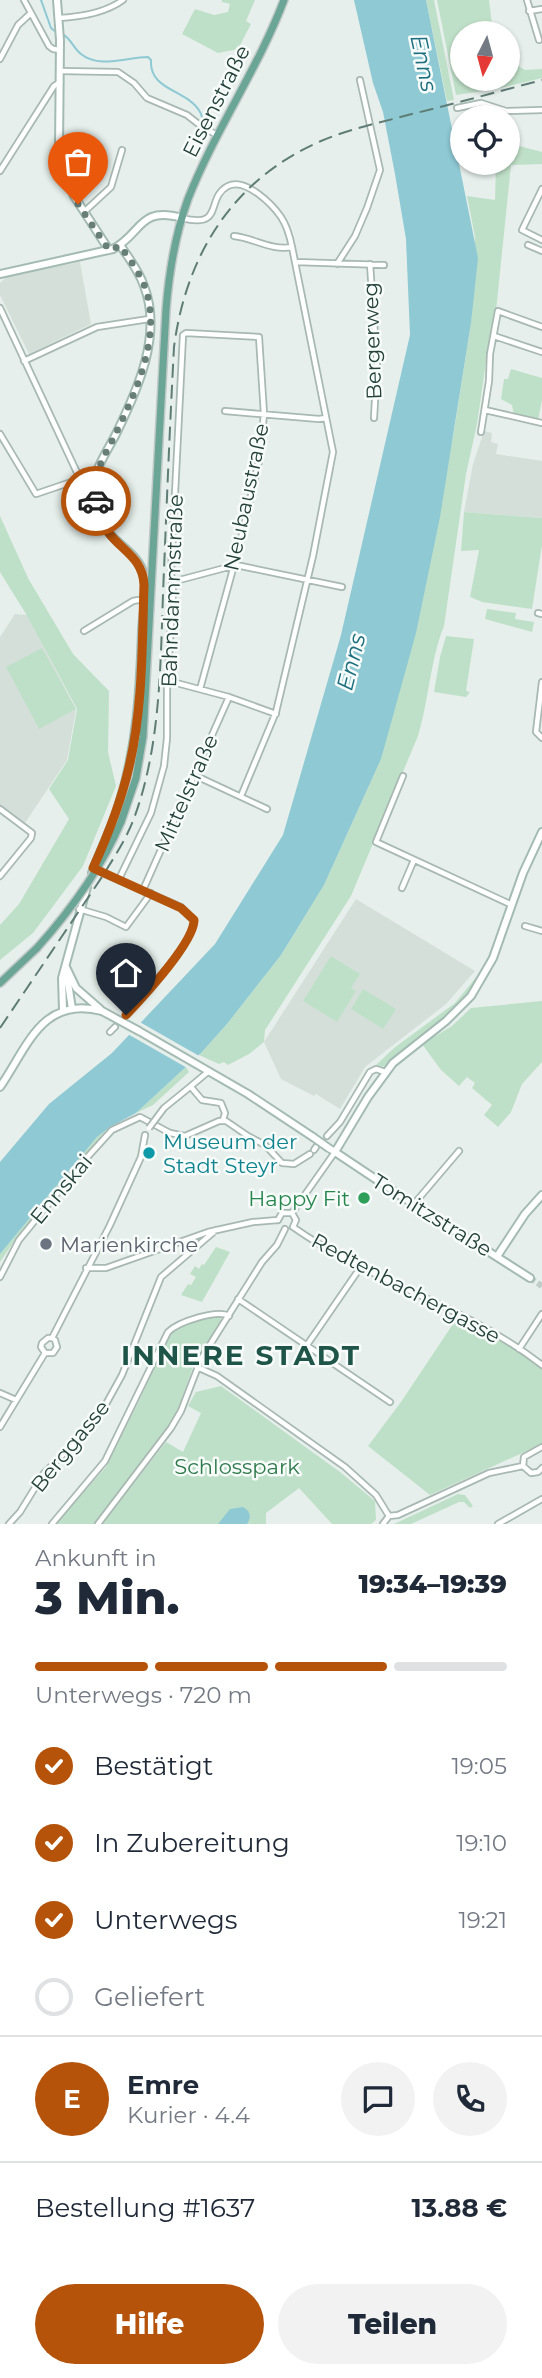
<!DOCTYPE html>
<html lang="de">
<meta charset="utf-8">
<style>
body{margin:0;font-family:Montserrat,sans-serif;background:#f2f2f3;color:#1f2937;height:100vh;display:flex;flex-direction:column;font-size:26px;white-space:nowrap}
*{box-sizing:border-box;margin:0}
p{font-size:23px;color:#747a83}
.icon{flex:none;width:38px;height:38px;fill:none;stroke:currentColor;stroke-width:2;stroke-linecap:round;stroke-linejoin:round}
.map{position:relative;height:1524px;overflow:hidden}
.details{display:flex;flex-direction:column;background:#fff;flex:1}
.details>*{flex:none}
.needle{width:46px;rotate:186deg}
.controls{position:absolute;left:450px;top:21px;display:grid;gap:14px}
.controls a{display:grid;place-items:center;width:70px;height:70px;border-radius:50%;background:#fff;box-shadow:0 2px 5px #0004;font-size:35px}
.pin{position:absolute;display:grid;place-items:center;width:60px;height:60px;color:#fff;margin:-72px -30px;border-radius:50% 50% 50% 0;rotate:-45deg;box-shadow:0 0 7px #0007}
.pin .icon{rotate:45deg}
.courier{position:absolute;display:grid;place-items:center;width:70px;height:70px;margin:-35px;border:5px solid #b45309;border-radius:50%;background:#fff;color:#222;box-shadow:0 2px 9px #0007}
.head em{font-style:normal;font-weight:800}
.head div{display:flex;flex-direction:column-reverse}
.head{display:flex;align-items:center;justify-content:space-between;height:119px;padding:0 35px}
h1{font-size:46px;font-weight:800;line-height:52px}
.bar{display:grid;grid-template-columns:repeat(4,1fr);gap:10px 7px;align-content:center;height:84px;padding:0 35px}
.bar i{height:9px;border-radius:5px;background:#e0e1e3}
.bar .on{background:#b45309}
.bar p{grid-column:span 4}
.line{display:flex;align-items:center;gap:18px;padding:0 35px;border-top:2px solid #e0e1e3}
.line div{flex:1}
.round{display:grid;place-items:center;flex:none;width:74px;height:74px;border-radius:37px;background:#f2f2f3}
ol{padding:0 35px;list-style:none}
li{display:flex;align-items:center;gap:21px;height:77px}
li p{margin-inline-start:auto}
li .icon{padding:7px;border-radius:50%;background:#b45309;color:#fff;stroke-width:4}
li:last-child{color:#747a83}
li i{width:38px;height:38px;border:4px solid #e0e1e3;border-radius:50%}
.cta{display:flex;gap:14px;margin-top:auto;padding:14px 35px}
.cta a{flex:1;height:80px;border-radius:42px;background:#b45309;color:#fff;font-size:28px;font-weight:800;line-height:80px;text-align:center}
.cta a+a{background:#f2f2f3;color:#1f2937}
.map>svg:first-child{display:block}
.built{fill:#d4dfda}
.green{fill:#bfe0c8}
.water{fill:#8ec9d4}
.pier{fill:#e6efeb}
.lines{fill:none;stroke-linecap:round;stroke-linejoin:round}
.stream{stroke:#8ec9d4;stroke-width:2}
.secondary-tunnel{stroke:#bfccc8;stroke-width:6;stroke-dasharray:6 3;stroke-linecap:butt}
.street-casing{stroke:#a8b8b2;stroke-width:8}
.secondary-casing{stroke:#a4bbb3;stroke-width:10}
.primary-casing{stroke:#c2cac8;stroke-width:10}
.street{stroke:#fff;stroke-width:4.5}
.secondary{stroke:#fff;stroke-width:6}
.primary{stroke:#6aa596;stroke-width:7}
.rail{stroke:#5f7d75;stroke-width:2;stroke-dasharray:14 7;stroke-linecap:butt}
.street-bridge-casing{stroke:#a8b8b2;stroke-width:8;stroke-linecap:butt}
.secondary-bridge-casing{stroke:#a4bbb3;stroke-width:10;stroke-linecap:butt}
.primary-bridge-casing{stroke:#c2cac8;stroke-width:10;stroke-linecap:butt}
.street-bridge{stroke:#fff;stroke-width:4.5}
.secondary-bridge{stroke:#fff;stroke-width:6}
.primary-bridge{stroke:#6aa596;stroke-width:7}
.done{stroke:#687f78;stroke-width:7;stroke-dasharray:0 12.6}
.route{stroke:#b45309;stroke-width:9}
.culture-dot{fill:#0f9aa8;stroke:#f7fbf9;stroke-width:2.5}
.leisure-dot{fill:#2e9e5b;stroke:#f7fbf9;stroke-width:2.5}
.worship-dot{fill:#6b7280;stroke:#f7fbf9;stroke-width:2.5}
.labels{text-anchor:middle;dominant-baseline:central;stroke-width:5;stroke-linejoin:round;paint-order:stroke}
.street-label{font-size:21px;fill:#24423a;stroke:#f7fbf9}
.culture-label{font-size:21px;fill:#0d838f;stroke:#f7fbf9;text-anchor:start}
.leisure-label{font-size:21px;fill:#27864d;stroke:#f7fbf9;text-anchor:end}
.worship-label{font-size:21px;fill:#5b616d;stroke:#f7fbf9;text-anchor:start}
.park-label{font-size:21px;fill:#2d7a4b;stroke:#f7fbf9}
.water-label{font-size:23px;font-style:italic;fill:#1c6f80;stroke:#f7fbf9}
.district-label{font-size:28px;font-weight:bold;letter-spacing:2px;fill:#1f5548;stroke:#f7fbf9}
</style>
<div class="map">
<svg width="542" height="1524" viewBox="0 0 542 1524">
<rect width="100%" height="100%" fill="#e6efeb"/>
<path class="built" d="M80 262 91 324 29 354 0 295V283L8 276Z
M484 431 492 433 491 442 498 444 496 454 542 461V518L464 512 473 464Z
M15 614 27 615 76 709 67 760 25 823 0 805V637Z
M356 899 475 971 446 1004 365 1067 340 1109 316 1094 314 1096 281 1079 264 1042Z"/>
<path class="green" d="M222 0H255L246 21 251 24 238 49 218 53 182 34 195 9 214 15 228 12 230 4 222 2Z
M426 0H434L454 100 447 101Z
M437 0H489L493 33H462V79H508V60L525 70 542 69V78L496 89 456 95Z
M508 143 542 152V164L511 165 496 311 492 335 488 348 477 424 466 474 444 626C430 661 429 700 418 736L351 896 265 1030 264 1042 249 1054 228 1065 224 1062 219 1064 199 1055 227 1024 281 955 324 885 381 759 453 437 471 323 475 237 467 196 495 200 496 163H508Z
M511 369 542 378V400L538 420 514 415 512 405 501 399 504 379H508Z
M464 512 542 518V545L532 609 482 602 470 597 479 550 461 551Z
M0 516 28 578 73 654 109 691 108 752 116 786 83 866 33 933 0 960V925L19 904 69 819 49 789 68 760 77 709 26 614 0 572Z
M487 609 516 613 515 619 534 622 532 632 485 619Z
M446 636 474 639 466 691 470 692 466 697 434 692 440 657Z
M42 648 76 709 39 729 6 667Z
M331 956 360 974 351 988 356 991 337 1022 303 1001Z
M478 975H481C473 988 465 1000 454 1011 432 1032 405 1046 383 1067L376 1065 394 1048 455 1003Z
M363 989 396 1009 383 1029 351 1009Z
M542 1001V1062L522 1084 511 1112 498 1127 484 1115 492 1105 472 1088 475 1083 467 1077 459 1086 441 1070 422 1044 452 1026 471 1008Z
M186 1067 189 1072 153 1105 136 1113Z
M110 1127 15 1240 0 1262V1254L97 1137Z
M216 1247 230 1252 202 1302 181 1295 188 1284 191 1285 196 1277 190 1274 195 1266 199 1269 202 1264 204 1265Z
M218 1316 221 1318V1323L195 1361 176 1415 94 1524H55L106 1467 141 1397 168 1336 182 1325Z
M457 1318 523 1353 542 1368V1444L430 1495 368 1446 401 1402Z
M221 1386 340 1472 375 1501 376 1520 371 1524H332L299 1488 266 1513V1524H102L166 1442 183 1452 201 1413 188 1406 196 1392Z
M458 1494 465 1495 473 1506 470 1508 464 1502H459L411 1524H394Z"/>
<path class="water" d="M354 0H426L478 258 471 323 440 517 416 633 381 759 324 885 281 955 227 1024 201 1053 136 1113 110 1127 97 1137 0 1254V1162L49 1104 112 1053 215 944 283 835 341 635 410 335 406 239 395 174 383 112 373 83Z
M243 1507C250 1511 252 1516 247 1524H218L230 1509Z"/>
<path class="pier" d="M138 1021 201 1057 189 1069 126 1033Z"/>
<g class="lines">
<path class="stream" d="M41 0 51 28 57 33
M62 34C71 38 73 48 81 54 99 69 127 57 148 57L151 60C149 91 187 89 200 112 202 115 202 119 204 122L213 127"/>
<path class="secondary-tunnel" d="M530 1278 542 1286"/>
<defs>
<path id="street" d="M24 0 49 46 53 49 60 50
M527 0 539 40
M529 11 542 9
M58 18C81 17 105 13 123 0
M0 59 18 25 31 13
M60 71 118 72 134 83 147 98 187 115 201 126 217 135
M457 108 481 103 506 111 542 110
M0 171 54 86 60 82
M542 189 522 230 542 240
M84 212 111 187 122 150
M182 218C225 229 205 198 228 186 245 177 272 204 281 217 287 226 290 237 292 247L333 452 313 556 276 712 241 796
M234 236C254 238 271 251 292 247
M528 245 542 251
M296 262 384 265
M337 264 355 236 367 208 380 170 360 80
M370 264 377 365 374 418
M0 308 80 479
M494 336 542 352
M24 361 97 327 149 319
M485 410 542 423
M225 411 319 419 326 418
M481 432 489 381 490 354 498 311 542 327
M0 434 36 494 80 479 94 480
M172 582 236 565 342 587
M538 613 542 614
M84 631 133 601 144 599
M169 681 229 697 276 714
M542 682 536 732 542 738
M194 775 267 809
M403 776 376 842 512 905
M0 809 32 833 31 838 0 876
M96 870 181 907 194 920C194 943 142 997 126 1015
M119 879 151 813 164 766 167 738V690L173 591 171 573 183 335 186 333 259 337 264 414 259 461 239 547 200 689
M402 888 414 860
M143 890 229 697
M79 909 106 917 126 927 151 893
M525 926 542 931
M110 1032 115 1027
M191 1087 202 1100 221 1103 225 1113 223 1120
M185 1091 209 1071
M327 1136 340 1122 370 1072 376 1069 385 1072
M314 1150 316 1147
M414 1204 459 1151
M292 1213 335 1152
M292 1213 296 1220 293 1227
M278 1220 282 1213H292
M293 1227C371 1282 466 1306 542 1365
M86 1268H106L208 1232 253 1222 278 1220
M0 1277 19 1240 82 1163 112 1130 140 1117 170 1133 185 1136 219 1121H226L248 1136 265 1145 282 1163 294 1164 310 1154
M238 1299 390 1402
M52 1338 55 1340 57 1347 53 1353H45L41 1347 42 1343 48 1338H52L110 1225 141 1157 145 1135
M307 1345 360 1268
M519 1349 542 1314
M197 1367 217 1376 345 1467 376 1495 389 1516
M0 1393 16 1400
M0 1427 45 1353
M523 1466 524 1457 542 1447
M523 1466 531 1473 538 1472 542 1468
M9 1524 20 1512 44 1473 76 1442 106 1404 122 1375 161 1277 216 1230
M52 1524 105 1461 168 1332C178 1322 217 1309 229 1316
M98 1524 171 1428 181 1411 201 1359 262 1262 277 1245 285 1229
M383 1524 389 1516 398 1515 489 1473 523 1466
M498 1524 542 1499"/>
<path id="secondary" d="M57 0 60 40 59 149 63 169 74 196 109 250
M0 274 113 249C143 233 138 206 182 218
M92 873C100 850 112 828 119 804 137 747 140 690 142 631 143 613 148 590 143 572 138 556 123 548 112 536 101 525 94 503 94 487 94 469 108 450 116 434 137 391 163 335 144 286 139 271 129 258 120 245
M66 967 76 988 100 1009
M67 976 72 1009
M63 1010 62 978 87 887
M139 1031 248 1094 313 1137
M0 1087C27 1048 42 995 102 1011
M332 1150 398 1194 530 1278
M335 1152 368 1097 393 1063 446 1021 471 996 493 958 523 873 542 832
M498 1255 525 1214 542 1195"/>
<path id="primary" d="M121 822 136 778 143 737 166 310C169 272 175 235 188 199 215 130 258 69 284 0
M0 983 37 948"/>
</defs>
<use href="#street" class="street-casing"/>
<use href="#secondary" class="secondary-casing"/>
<use href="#primary" class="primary-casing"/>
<use href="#street" class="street"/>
<use href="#secondary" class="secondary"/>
<use href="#primary" class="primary"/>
<path class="rail" d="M0 1028 102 877C113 859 125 841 133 821 163 742 160 654 164 570 167 496 170 422 174 347 186 255 233 179 321 141 349 129 379 123 408 115 453 104 497 92 542 80"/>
<defs>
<path id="street-bridge" d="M149 1128 164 1108 185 1091"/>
<path id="secondary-bridge" d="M102 1011 139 1031
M313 1137 330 1149"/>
<path id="primary-bridge" d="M37 948C71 910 101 869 121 822"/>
</defs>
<use href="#street-bridge" class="street-bridge-casing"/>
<use href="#secondary-bridge" class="secondary-bridge-casing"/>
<use href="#primary-bridge" class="primary-bridge-casing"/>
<use href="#street-bridge" class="street-bridge"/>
<use href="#secondary-bridge" class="secondary-bridge"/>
<use href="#primary-bridge" class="primary-bridge"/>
</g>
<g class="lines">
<path class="done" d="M78 204 109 250 120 246C129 258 139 272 145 287 163 338 134 396 112 441 102 460 91 478 96 501"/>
<path class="route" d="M96 501C98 511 102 523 108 532 122 551 143 558 144 585 142 645 143 708 129 767 121 802 108 835 93 868L181 908 194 920C194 943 143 997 126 1015"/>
</g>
<circle class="culture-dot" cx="149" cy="1153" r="7"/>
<circle class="leisure-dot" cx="364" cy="1198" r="7"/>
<circle class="worship-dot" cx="46" cy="1244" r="7"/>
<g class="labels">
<g class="street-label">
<text transform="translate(216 101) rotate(-63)">Eisenstraße</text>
<text transform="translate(372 341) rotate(-92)">Bergerweg</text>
<text transform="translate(246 497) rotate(-78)">Neubaustraße</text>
<text transform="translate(172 591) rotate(-88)">Bahndammstraße</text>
<text transform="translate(186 793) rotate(-66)">Mittelstraße</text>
<text transform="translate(61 1189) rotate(-50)">Ennskai</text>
<text transform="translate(432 1215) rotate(32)">Tomitzstraße</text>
<text transform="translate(406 1288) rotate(28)">Redtenbachergasse</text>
<text transform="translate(70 1446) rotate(-51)">Berggasse</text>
</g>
<g class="culture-label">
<text x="163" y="1141">Museum der<tspan x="163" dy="24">Stadt Steyr</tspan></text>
</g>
<g class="leisure-label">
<text x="350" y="1198">Happy Fit</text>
</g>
<g class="worship-label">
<text x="60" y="1244">Marienkirche</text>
</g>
<g class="park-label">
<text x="237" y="1466">Schlosspark</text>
</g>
<g class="water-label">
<text transform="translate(424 63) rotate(78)">Enns</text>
<text transform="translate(351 662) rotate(-76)">Enns</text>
</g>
<g class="district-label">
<text x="241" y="1355">INNERE STADT</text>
</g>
</g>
</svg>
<div class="controls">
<a><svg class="needle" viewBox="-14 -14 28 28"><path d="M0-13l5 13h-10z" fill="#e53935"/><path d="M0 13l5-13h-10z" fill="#747a83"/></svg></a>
<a><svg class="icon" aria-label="locate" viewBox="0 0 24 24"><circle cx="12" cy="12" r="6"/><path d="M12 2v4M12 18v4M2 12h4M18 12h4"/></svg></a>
</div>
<div class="pin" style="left:78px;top:204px;background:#ea580c"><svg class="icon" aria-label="bag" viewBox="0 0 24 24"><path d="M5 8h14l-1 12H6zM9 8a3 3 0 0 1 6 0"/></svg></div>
<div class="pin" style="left:126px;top:1015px;background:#1f2937"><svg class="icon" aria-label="home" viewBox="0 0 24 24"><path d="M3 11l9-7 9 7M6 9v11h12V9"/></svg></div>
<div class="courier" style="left:96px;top:501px"><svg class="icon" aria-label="car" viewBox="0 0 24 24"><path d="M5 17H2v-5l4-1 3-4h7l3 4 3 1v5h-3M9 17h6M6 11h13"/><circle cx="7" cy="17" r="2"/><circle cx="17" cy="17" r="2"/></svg></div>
</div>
<section class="details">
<div class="head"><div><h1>3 Min.</h1><p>Ankunft in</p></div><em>19:34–19:39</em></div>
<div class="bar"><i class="on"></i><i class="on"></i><i class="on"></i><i></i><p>Unterwegs · 720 m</p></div>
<ol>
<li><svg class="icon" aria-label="check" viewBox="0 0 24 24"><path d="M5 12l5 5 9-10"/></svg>Bestätigt<p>19:05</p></li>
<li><svg class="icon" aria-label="check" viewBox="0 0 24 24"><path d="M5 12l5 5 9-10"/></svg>In Zubereitung<p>19:10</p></li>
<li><svg class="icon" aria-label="check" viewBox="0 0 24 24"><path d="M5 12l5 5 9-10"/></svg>Unterwegs<p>19:21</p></li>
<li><i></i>Geliefert</li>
</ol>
<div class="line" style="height:126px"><b class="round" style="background:#b45309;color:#fff">E</b><div><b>Emre</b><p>Kurier · 4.4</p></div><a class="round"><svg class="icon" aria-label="chat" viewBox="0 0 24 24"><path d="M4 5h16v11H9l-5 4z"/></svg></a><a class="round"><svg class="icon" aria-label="phone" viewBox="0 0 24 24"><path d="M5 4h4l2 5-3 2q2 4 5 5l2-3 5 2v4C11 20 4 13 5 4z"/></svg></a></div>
<div class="line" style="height:91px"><div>Bestellung #1637</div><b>13.88 €</b></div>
<div class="cta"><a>Hilfe</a><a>Teilen</a></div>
</section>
